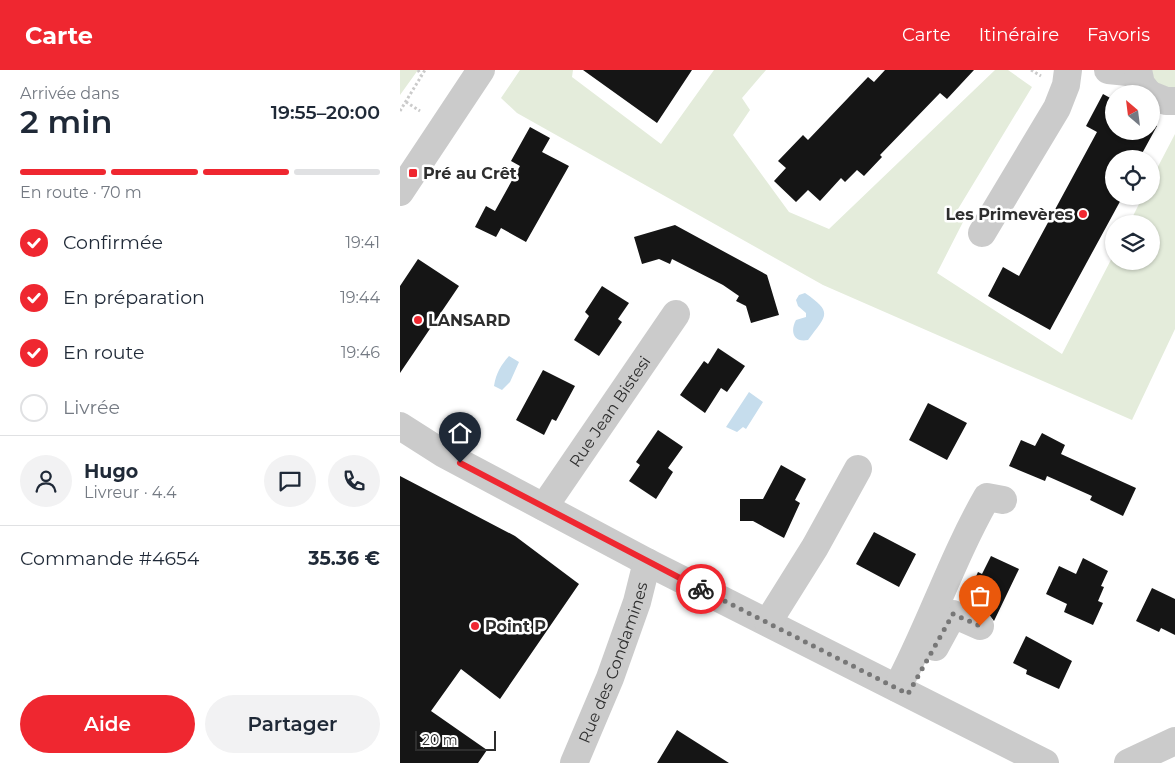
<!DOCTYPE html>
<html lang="fr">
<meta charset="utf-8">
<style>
body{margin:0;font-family:Montserrat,sans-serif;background:#f2f2f3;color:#1f2937;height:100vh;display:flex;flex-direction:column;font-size:19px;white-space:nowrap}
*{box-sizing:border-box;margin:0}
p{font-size:16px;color:#747a83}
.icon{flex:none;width:28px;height:28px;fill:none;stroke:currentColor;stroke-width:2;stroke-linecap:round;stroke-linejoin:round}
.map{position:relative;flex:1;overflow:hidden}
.details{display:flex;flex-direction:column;background:#fff;width:400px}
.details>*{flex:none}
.needle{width:32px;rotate:332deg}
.buttons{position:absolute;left:705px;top:15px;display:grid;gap:10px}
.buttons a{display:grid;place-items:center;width:55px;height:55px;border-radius:50%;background:#fff;box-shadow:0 1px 4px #0004;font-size:25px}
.scale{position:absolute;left:15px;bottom:12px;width:81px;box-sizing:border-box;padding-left:5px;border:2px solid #2e2e2e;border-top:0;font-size:14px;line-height:18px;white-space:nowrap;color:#2e2e2e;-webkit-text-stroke:4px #fff;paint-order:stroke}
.pin{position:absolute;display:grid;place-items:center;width:42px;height:42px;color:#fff;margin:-51px -21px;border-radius:50% 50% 50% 0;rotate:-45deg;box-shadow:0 0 5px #0007}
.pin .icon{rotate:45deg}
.courier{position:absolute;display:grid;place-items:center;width:50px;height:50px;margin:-25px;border:4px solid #ef2730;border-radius:50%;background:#fff;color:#222;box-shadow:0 1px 6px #0007}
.head em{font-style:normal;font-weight:600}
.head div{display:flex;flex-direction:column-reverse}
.head{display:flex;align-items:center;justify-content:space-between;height:85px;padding:0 20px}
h1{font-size:32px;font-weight:600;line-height:38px}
.bar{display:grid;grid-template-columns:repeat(4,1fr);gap:8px 5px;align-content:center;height:60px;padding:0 20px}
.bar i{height:6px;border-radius:4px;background:#e0e1e3}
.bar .selected{background:#ef2730}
.bar p{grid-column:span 4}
.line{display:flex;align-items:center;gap:12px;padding:0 20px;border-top:1px solid #e0e1e3}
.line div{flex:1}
.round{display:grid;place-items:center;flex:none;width:52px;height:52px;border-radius:26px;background:#f2f2f3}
ol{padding:0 20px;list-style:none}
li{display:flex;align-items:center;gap:15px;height:55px}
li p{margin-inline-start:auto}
li .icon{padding:5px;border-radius:50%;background:#ef2730;color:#fff;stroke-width:4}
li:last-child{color:#747a83}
li i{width:28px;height:28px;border:2px solid #e0e1e3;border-radius:50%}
.button{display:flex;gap:10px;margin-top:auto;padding:10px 20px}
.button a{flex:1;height:58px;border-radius:30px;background:#ef2730;color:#fff;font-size:20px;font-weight:600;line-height:58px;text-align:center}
.button a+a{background:#f2f2f3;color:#1f2937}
header{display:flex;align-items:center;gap:30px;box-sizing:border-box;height:70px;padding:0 25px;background:#ef2730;color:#fff}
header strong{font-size:24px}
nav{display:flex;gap:28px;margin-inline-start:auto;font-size:18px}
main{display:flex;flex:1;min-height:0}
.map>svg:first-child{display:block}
.green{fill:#e4ecdb}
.water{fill:#c6dded}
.building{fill:#151515}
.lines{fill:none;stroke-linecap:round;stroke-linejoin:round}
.path{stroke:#cbcbcb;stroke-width:3;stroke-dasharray:2.5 2.5;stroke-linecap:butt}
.minor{stroke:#cbcbcb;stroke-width:28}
.done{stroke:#777;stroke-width:5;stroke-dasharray:0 9}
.route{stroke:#ef2730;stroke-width:6}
.poi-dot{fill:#ef2730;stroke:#fff;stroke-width:2}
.labels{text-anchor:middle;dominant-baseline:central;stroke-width:5;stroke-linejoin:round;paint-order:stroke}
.poi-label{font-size:16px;font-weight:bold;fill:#2e2e2e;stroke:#fff;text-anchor:start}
.street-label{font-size:16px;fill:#2e2e2e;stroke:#fff}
</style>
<header>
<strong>Carte</strong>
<nav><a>Carte</a><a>Itinéraire</a><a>Favoris</a></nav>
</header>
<main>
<section class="details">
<div class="head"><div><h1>2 min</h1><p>Arrivée dans</p></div><em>19:55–20:00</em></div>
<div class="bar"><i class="selected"></i><i class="selected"></i><i class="selected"></i><i></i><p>En route · 70 m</p></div>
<ol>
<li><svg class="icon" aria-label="check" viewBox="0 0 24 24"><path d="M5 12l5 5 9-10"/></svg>Confirmée<p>19:41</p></li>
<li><svg class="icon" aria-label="check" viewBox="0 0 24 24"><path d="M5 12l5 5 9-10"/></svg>En préparation<p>19:44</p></li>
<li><svg class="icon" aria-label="check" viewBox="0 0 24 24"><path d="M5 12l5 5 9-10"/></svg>En route<p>19:46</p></li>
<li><i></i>Livrée</li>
</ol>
<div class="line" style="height:90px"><a class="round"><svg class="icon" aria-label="person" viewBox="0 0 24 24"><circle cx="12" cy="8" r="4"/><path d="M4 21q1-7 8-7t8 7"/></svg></a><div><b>Hugo</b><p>Livreur · 4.4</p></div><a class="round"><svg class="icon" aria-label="chat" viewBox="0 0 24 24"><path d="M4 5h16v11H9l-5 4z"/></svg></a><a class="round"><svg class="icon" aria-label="phone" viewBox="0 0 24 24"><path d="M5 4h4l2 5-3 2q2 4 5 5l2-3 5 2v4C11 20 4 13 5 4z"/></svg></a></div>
<div class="line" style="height:65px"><div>Commande #4654</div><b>35.36 €</b></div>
<div class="button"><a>Aide</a><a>Partager</a></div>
</section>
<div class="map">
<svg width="775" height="693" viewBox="0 0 775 693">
<rect width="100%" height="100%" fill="#fff"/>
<path class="green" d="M0 0H18L0 25Z
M120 0H173L172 7 261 74 314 0H366L342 28 350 40 333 65 389 142 429 159 595 0H608L632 17 555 144 563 152 537 203 662 284 714 184V191H751V154H729L743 126H751V110L775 64V259L732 350 423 215 117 43 101 28Z
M751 0H775V20L754 13Z"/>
<path class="water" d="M405 223C434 243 426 245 408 270 393 273 390 261 396 250L406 247V243L398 236 396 230 399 225Z
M109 286 119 292 110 312 102 320 94 316C96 303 101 295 109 286Z
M349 322 363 332 346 359 343 357 337 362 326 357Z"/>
<path class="building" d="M183 0H292L257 53Z
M485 0H574L547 29 540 23 480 85 482 87 464 106 457 100 445 112 441 108 420 131 408 120 396 132 374 111 386 98 378 91 403 65 408 70 468 7 474 12Z
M703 24 714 30V61H751V51L752 54 757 56 739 89H714V126H723L650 260 588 226 603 197 619 206 697 62 686 56Z
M130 57 150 68 142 82 169 96 126 172 101 158 96 167 75 157 86 136 95 141 120 96 111 91Z
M275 155 367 205 379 245 351 253 346 236 336 231 339 226 323 215 272 189 270 194 259 189 242 194 234 167Z
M18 189 59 216 0 303V216Z
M202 216 229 233 218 249 222 252 199 286 174 270 189 246 185 242Z
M318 278 345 296 327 322 321 318 305 343 280 325 304 291 308 294Z
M143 300 175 316 156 351 152 349 144 365 116 350Z
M528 333 567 353 547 390 509 370Z
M258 360 283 377 268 398 273 402 256 429 229 411 240 395 236 392Z
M642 363 665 375 661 384 736 418 723 446 690 430 692 426 647 406 645 411 609 396 621 370 635 376Z
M381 395 406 409 395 430 400 433 384 468 353 451H340V429H363Z
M0 406 115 466 179 514 100 629 61 599 31 641 87 680 78 693H0Z
M474 462 516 484 499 517 456 494Z
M591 486 619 499 594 551 587 542 564 532 578 502 582 504Z
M683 488 708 501 701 516 704 517 698 531 703 533 693 555 664 542 667 534 646 524 659 496 676 504Z
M752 518 775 529V565L761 558 759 562 736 551Z
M626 566 672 591 659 619 626 604 627 600 613 593Z
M277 660 329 693H257Z"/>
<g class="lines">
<path class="path" d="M18 0 21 5
M631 0 641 6
M6 32 20 41
M0 41 25 0"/>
<g class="minor">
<path d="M708 0 738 3"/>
<path d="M738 0 741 14 749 24"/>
<path d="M751 25 766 31H775"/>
<path d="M0 122 81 0"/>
<path d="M582 163 657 38 666 15 668 0"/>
<path d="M0 356 44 384 247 492 645 693"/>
<path id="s1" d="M144 437 276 244"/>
<path d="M368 552 415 477 458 399"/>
<path d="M535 577 553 544 580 556"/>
<path d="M497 618C530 556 552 488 587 427L603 430"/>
<path id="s2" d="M174 693 210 608 237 532 247 492"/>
<path d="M728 693 775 671"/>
</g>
</g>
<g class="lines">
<path class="done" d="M301 519 508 624 553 544 580 556"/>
<path class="route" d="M60 393 301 519"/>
</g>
<g class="poi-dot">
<rect x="8" y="98" width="10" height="10" rx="2.5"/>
<circle cx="683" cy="144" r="5"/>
<circle cx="18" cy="250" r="5"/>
<circle cx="75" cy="556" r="5"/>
</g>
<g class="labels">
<g class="poi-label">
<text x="23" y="103">Pré au Crêt</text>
<text x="673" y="144" text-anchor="end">Les Primevères</text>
<text x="28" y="250">LANSARD</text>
<text x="85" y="556">Point P</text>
</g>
<g class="street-label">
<text stroke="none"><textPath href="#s1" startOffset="116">Rue Jean Bistesi</textPath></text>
<text stroke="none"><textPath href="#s2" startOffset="108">Rue des Condamines</textPath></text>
</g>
</g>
</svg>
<div class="buttons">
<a><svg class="needle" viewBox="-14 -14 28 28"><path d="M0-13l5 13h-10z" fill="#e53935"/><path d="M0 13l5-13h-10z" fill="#747a83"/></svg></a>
<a><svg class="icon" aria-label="locate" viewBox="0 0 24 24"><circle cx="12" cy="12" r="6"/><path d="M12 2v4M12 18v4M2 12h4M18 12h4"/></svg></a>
<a><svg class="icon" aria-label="layers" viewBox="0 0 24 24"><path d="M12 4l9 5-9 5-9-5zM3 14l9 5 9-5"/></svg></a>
</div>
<div class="scale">20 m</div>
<div class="pin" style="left:580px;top:556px;background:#ea580c"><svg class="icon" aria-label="bag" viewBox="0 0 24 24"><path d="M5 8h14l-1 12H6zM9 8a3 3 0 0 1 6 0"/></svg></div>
<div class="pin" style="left:60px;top:393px;background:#1f2937"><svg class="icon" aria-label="home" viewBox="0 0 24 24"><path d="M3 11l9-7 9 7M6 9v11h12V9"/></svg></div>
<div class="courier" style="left:301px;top:519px"><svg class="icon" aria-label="bike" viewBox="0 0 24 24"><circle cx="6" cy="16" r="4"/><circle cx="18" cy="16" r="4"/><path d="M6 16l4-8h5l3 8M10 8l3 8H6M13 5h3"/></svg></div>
</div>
</main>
